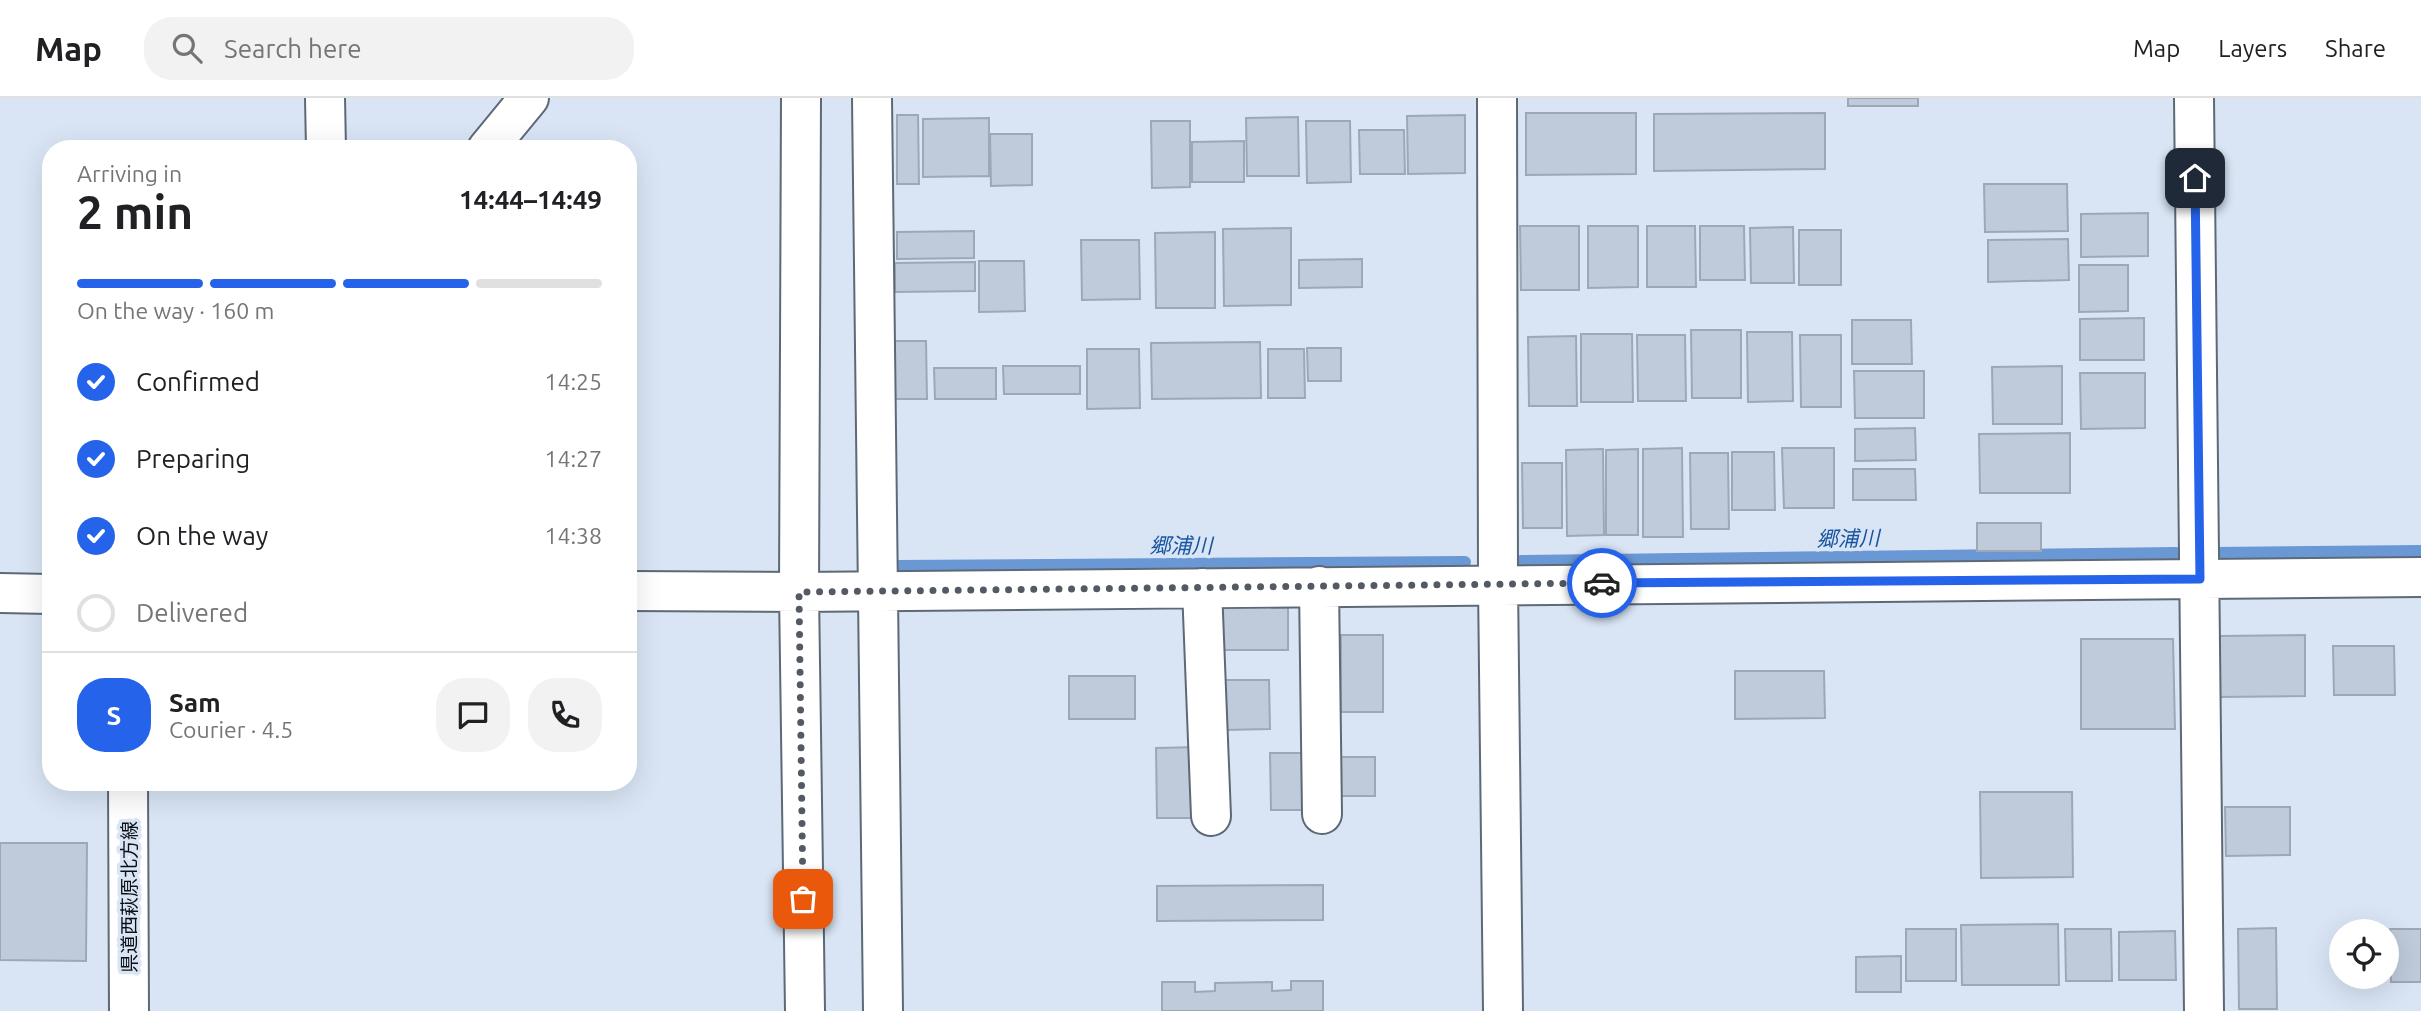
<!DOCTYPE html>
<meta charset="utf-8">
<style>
body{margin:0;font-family:Ubuntu,"Noto Sans JP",sans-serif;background:#f2f2f2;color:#202124;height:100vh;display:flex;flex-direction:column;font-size:26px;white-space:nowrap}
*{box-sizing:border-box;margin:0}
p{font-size:23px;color:#757577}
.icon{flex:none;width:38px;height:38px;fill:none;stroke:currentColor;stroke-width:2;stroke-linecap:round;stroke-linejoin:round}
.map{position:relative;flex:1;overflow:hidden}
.drawer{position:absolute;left:42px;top:42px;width:595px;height:651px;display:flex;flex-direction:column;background:#fff;border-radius:28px;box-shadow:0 7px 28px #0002}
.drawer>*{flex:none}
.buttons{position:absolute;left:2329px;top:821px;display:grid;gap:14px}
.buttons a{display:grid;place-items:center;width:70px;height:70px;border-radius:50%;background:#fff;box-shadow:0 7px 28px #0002;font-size:35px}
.pin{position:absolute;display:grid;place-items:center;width:60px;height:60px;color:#fff;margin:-30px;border-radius:14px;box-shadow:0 4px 10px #0006}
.courier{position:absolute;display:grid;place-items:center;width:70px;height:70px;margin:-35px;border:5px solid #2563eb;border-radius:50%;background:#fff;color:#222;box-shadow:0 2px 9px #0007}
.overview em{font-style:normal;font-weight:700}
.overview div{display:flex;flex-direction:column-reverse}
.overview{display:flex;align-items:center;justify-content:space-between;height:119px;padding:0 35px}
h1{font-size:46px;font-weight:700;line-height:52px}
.bar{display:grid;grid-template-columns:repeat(4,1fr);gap:10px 7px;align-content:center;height:84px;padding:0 35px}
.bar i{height:9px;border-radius:5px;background:#e0e0e0}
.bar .active{background:#2563eb}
.bar p{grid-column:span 4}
.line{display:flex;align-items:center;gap:18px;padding:0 35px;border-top:2px solid #e0e0e0}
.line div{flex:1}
.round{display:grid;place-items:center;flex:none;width:74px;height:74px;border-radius:28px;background:#f2f2f2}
ol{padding:0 35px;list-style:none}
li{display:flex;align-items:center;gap:21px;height:77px}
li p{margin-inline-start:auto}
li .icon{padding:7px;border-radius:50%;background:#2563eb;color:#fff;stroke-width:4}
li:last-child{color:#757577}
li i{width:38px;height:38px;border:4px solid #e0e0e0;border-radius:50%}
header{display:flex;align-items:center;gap:42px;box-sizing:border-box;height:98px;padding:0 35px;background:#fff;border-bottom:2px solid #e0e0e0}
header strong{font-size:33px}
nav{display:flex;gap:38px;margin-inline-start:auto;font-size:24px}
.search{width:490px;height:63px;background:#f2f2f2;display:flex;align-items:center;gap:18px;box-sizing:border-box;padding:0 24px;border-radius:28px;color:#757577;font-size:26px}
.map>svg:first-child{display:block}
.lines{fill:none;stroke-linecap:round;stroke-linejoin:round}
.stream{stroke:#6a98d5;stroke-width:12}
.building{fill:#bfcada;stroke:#9da8b7;stroke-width:2}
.minor-casing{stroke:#5e6977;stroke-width:42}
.major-casing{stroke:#5e6977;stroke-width:42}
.minor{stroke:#fff;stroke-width:38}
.major{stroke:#fff;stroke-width:38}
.done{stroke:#535a63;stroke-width:7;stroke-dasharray:0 12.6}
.route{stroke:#2563eb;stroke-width:9}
.labels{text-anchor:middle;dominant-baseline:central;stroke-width:7;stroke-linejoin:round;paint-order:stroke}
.street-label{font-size:19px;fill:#0b0f14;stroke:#d9e5f5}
.water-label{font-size:21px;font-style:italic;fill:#18559f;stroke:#d9e5f5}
</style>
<header>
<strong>Map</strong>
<div class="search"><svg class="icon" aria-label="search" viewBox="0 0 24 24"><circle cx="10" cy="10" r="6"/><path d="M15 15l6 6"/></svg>Search here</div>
<nav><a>Map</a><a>Layers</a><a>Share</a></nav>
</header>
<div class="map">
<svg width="2421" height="913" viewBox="0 0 2421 913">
<rect width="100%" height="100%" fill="#d9e5f5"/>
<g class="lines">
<path class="stream" d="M2215 455 2421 453
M1521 463 2176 455
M897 468 1465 464"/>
</g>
<path class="building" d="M1848 0H1918V8H1848Z
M1526 15H1636V76L1526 77Z
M1825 15V71L1654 73V16Z
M897 17H918L919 86H897Z
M1465 17V75L1408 76 1407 18Z
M1298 19 1299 78H1247L1246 20Z
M989 20V78L923 79V21Z
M1151 23H1190V89L1152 90Z
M1306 23H1350L1351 84 1307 85Z
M1359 32H1404L1405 76H1360Z
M990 36H1032V87L991 88Z
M1244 43V84H1192V44Z
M1984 86H2067L2068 133 1985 134Z
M2148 115V158L2081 159V116Z
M1520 128H1579V192H1521Z
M1588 128H1638V189L1588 190Z
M1647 128H1695L1696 189H1647Z
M1700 128H1744L1745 182H1700Z
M1793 129 1794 185H1751L1750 130Z
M1291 130V207L1224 208 1223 131Z
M1799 132H1841V187H1799Z
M974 133V160L897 161V134Z
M1215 134V210H1156L1155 135Z
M2068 141 2069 182 1988 184V142Z
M1081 142H1139L1140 201 1082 202Z
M1362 161V189L1299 190V162Z
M979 163H1024L1025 213 979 214Z
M975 164V193L895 194V165Z
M2079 167H2128V213L2079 214Z
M2144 220V262H2080V221Z
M1852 222H1911L1912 266H1852Z
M1691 232H1741V300H1692Z
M1747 234H1792L1793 303 1748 304Z
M1581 236H1632L1633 304H1581Z
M1637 237H1685L1686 303H1638Z
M1800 237H1841V309H1801Z
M1576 238 1577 308H1529L1528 239Z
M892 243H926L927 301H893Z
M1260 244 1261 300 1152 301 1151 245Z
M1307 250H1341V283H1308Z
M1087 251H1139L1140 310 1087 311Z
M1268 251H1304L1305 300H1268Z
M1003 268H1080V296H1004Z
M2062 268V326H1993L1992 269Z
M934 270H996V301H935Z
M1854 273H1924V320H1855Z
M2080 275H2145V330L2081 331Z
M1915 330 1916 362 1855 363V331Z
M2070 335V395H1980L1979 336Z
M1682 350 1683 439H1643V351Z
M1782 350H1834V410H1784Z
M1603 351 1604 437 1567 438 1566 352Z
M1638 351V437H1606V352Z
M1732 354H1774L1775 412H1732Z
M1690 355H1728L1729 431H1691Z
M1522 365H1562V430H1523Z
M1853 371H1915L1916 402H1853Z
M1977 425H2041V453H1977Z
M1288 508V552H1223V509Z
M1341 537H1383V614H1341Z
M2305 537V598L2220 599V538Z
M2081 541H2173L2175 631H2081Z
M2333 548H2394L2395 597H2334Z
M1735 573H1824L1825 620 1735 621Z
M1069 578H1135V621H1069Z
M1224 582H1269L1270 631 1225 632Z
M1198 649 1199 720H1157L1156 650Z
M1270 655H1309L1310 712H1271Z
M1337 659H1375V698H1337Z
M1980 694H2072L2073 779 1981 780Z
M2225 709H2290V757L2226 758Z
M0 745H87L86 863 0 862Z
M1323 787V822L1157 823V788Z
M2058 826 2059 887H1962L1961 827Z
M2276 830 2277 911H2239L2238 831Z
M1906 831H1956V883H1906Z
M2065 831H2111L2112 883H2066Z
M2390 831H2421V884H2391Z
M2175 833 2176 882H2119V834Z
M1901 858V894H1856V859Z
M1291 883H1323V913H1162V884H1195V894L1215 893V885L1272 884V893L1291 892Z"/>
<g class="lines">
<defs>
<path id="minor" d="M325 0 326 51
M801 0 799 494 805 913
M872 0 883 913
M1497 0 1498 486 1503 913
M2194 0 2204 913
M1319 488 1322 716
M1202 490 1211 718
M628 493 799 494 2421 479
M0 495 51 496"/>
<path id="major" d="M487 51 529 0
M128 684 129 913"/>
</defs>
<use href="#minor" class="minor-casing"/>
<use href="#major" class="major-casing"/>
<use href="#minor" class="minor"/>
<use href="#major" class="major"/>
</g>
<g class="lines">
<path class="done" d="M803 801 799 494 1602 485"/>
<path class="route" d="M1602 485 2200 481 2195 80"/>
</g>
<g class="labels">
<g class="street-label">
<text transform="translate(129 799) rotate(-90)">県道西萩原北方線</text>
</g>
<g class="water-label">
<text transform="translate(1848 440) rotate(-1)">郷浦川</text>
<text x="1181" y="447">郷浦川</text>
</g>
</g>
</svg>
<div class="buttons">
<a><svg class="icon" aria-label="locate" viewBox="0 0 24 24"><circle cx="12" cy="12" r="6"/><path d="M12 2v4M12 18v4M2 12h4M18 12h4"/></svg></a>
</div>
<div class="pin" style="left:803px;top:801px;background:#ea580c"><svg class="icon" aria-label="bag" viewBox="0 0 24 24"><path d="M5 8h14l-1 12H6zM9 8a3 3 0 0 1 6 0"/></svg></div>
<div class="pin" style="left:2195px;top:80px;background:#1f2937"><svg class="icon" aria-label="home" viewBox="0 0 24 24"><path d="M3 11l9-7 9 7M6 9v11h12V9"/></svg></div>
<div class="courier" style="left:1602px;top:485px"><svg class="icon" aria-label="car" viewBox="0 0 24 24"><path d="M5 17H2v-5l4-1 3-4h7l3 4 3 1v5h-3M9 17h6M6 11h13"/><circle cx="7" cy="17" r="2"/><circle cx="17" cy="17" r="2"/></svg></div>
<section class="drawer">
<div class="overview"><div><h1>2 min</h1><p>Arriving in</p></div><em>14:44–14:49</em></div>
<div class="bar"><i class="active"></i><i class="active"></i><i class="active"></i><i></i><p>On the way · 160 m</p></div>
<ol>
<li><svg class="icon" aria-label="check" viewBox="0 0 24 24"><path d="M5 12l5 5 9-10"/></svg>Confirmed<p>14:25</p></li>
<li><svg class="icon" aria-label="check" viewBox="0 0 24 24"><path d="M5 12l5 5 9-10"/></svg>Preparing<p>14:27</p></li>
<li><svg class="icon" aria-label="check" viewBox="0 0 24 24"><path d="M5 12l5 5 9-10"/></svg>On the way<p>14:38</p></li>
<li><i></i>Delivered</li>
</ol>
<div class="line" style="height:126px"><b class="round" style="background:#2563eb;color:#fff">S</b><div><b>Sam</b><p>Courier · 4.5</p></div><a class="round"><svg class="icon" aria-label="chat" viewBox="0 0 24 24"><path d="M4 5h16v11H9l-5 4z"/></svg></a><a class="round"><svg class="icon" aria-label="phone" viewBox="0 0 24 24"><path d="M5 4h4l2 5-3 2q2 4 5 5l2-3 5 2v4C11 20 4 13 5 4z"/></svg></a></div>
</section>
</div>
